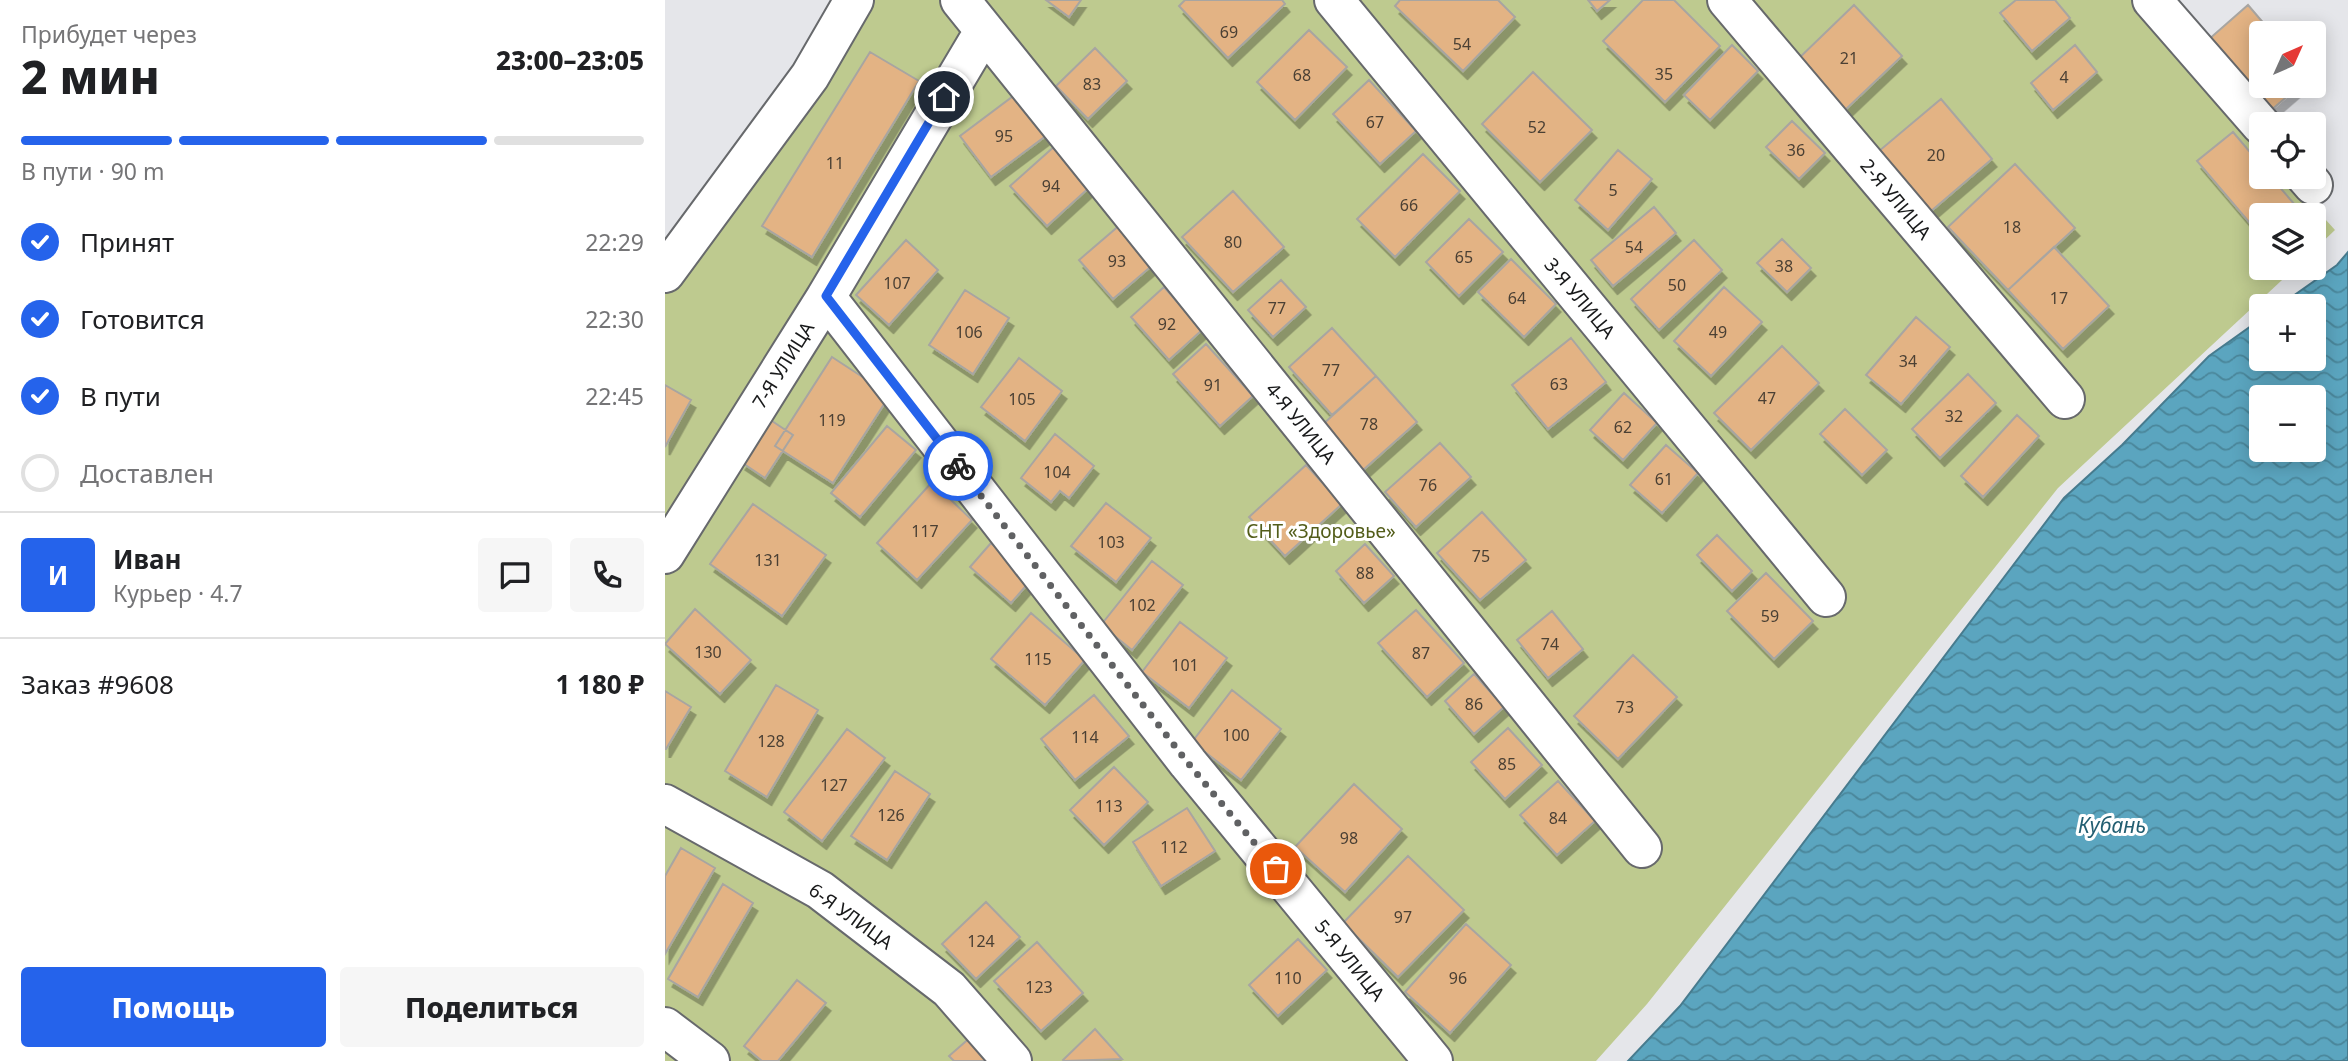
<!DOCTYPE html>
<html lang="ru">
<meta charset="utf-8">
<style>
body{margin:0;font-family:"Noto Sans",sans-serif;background:#f6f6f6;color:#202124;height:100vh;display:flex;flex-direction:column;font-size:26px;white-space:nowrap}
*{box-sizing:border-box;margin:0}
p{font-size:23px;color:#757577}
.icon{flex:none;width:38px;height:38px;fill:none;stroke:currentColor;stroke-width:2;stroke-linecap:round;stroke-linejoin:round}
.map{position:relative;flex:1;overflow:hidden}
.panel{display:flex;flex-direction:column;background:#fff;width:665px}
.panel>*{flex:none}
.needle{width:46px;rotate:45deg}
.buttons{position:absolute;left:1584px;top:21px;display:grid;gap:14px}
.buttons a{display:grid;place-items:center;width:77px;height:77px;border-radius:7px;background:#fff;box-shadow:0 4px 18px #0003;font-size:35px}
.pin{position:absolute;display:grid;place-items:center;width:60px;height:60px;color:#fff;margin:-30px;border:4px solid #fff;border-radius:50%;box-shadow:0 2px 7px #0007}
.courier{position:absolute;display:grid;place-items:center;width:70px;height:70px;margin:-35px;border:5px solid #2563eb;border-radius:50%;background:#fff;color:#222;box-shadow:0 2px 9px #0007}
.overview em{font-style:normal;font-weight:800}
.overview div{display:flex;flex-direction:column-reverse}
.overview{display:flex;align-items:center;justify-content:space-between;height:119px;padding:0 21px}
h1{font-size:46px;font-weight:800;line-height:52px}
.bar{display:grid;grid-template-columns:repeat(4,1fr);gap:10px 7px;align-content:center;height:84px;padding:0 21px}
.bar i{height:9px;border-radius:5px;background:#e0e0e0}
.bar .active{background:#2563eb}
.bar p{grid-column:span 4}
.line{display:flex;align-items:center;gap:18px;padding:0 21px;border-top:2px solid #e0e0e0}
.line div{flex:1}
.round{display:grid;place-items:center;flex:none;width:74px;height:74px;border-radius:7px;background:#f6f6f6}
ol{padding:0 21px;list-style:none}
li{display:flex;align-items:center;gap:21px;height:77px}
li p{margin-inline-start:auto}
li .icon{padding:7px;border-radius:50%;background:#2563eb;color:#fff;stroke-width:4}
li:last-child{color:#757577}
li i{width:38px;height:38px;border:4px solid #e0e0e0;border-radius:50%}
.button{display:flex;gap:14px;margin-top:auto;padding:14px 21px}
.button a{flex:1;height:80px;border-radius:7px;background:#2563eb;color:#fff;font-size:28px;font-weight:800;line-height:80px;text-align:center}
.button a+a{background:#f6f6f6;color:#202124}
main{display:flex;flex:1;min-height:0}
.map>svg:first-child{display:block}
.green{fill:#beca8f}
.water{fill:url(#water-waves);stroke:#477b8e;stroke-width:2;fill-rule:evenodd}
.building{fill:#e3b384;stroke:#a8a5a1;stroke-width:2;filter:url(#shadow)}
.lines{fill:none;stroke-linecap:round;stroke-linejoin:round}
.minor-casing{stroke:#67696c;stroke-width:42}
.minor{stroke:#fff;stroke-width:38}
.done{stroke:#606163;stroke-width:7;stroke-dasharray:0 12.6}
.route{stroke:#2563eb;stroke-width:9}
.labels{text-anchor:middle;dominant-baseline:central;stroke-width:6;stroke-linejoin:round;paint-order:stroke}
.number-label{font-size:16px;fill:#4b4034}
.street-label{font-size:19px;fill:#18191a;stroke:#fff}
.park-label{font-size:19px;fill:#535d1a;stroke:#fff}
.water-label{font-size:21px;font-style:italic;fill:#235f72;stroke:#fff}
</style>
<main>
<section class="panel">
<div class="overview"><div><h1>2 мин</h1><p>Прибудет через</p></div><em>23:00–23:05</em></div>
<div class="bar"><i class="active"></i><i class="active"></i><i class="active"></i><i></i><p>В пути · 90 m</p></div>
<ol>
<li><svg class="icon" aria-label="check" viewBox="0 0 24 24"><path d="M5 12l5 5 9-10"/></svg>Принят<p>22:29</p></li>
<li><svg class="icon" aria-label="check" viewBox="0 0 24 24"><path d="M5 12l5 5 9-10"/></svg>Готовится<p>22:30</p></li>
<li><svg class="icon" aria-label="check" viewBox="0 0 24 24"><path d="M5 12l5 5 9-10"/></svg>В пути<p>22:45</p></li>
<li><i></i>Доставлен</li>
</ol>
<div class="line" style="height:126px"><b class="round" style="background:#2563eb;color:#fff">И</b><div><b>Иван</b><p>Курьер · 4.7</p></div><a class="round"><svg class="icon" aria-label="chat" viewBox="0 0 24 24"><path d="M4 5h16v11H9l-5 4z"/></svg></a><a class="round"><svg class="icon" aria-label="phone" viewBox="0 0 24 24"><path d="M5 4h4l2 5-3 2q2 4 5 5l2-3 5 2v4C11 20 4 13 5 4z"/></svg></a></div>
<div class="line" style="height:91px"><div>Заказ #9608</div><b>1 180 ₽</b></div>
<div class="button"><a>Помощь</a><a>Поделиться</a></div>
</section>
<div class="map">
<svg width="1683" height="1061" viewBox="0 0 1683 1061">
<defs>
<pattern id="water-waves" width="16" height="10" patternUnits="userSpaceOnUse" patternTransform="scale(1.75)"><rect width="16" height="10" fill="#5ba5bf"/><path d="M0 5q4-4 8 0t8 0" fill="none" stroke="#4a869a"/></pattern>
<filter id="shadow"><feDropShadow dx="4.5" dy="8" stdDeviation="0" flood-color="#0004"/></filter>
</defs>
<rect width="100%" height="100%" fill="#e5e6ea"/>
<path class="green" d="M189 0H1466L1596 147V177H1622L1670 230 1649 250 1648 215H1596V268H1630L1393 488 982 1004 931 1061H0V273Z"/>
<path class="water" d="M1683 252V1061H963L1015 1006 1399 498 1457 445 1544 356 1596 319V359H1648V306H1614L1672 265ZM1596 397H1648V450H1596Z"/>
<path class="building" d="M381 0H416L404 17Z
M520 0H617L620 4 563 58 514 6Z
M735 0H833L850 17 798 71 730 6Z
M923 0H945L932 11Z
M978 0H1009L1055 46 1000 102 938 41Z
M1351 0H1390L1405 18 1367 51 1335 13Z
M1189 5 1237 56 1179 111 1131 61Z
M1583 5 1607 33H1596V86H1634L1604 112 1543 40Z
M644 30 682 67 630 120 592 82Z
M1067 45 1093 71 1045 120 1019 95Z
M1410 45 1432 72 1388 110 1366 83Z
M430 48 462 81 423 119 391 86Z
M205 52 254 81 147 257 97 226Z
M868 72 927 130 875 182 817 124Z
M704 80 751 131 715 164 668 114Z
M351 94 382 135 326 177 295 136Z
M1276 99 1327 159 1265 212 1214 151Z
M1127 121 1160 153 1134 179 1101 147Z
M1568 132 1596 165V177H1606L1630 205 1618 215H1596L1595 235 1532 161Z
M391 145 427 185 382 226 345 186Z
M953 150 987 179 943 230 910 200Z
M758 154 795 191 730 257 692 219Z
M1350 164 1410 228 1343 290 1283 227Z
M568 191 619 247 568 292 517 237Z
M989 207 1011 233 948 286 926 260Z
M804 219 838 252 794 296 761 262Z
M456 224 490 263 448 299 414 260Z
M1117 239 1146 268 1122 292 1092 263Z
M241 240 273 270 224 325 191 295Z
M1029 240 1057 270 994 330 966 299Z
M1389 247 1444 306 1398 349 1343 290Z
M846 259 891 304 859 337 813 292Z
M616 280 641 307 608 337 583 310Z
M499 287 537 330 504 360 466 317Z
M1059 287 1097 322 1046 376 1009 341Z
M300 290 344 318 308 374 264 345Z
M1251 317 1285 347 1236 404 1201 375Z
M667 328 711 376 667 415 624 367Z
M906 338 941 382 883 429 847 385Z
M541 344 588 396 555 426 508 374Z
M1117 346 1154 383 1086 450 1049 413Z
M167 357 225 395 168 483 110 446Z
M354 358 397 391 360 441 316 407Z
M1303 374 1331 403 1275 458 1247 429Z
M711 376 752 422 697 471 656 426Z
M0 385 26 400 0 447Z
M959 393 992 423 958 460 925 430Z
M1180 409 1222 450 1197 475 1155 434Z
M1352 415 1374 436 1318 497 1296 476Z
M104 419 128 435 100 478 76 462Z
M222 426 251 450 195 517 166 493Z
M390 434 429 466 404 498 395 491 386 502 356 478Z
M775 443 806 477 751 527 720 492Z
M1001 445 1033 473 997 513 965 485Z
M641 465 677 504 620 556 584 517Z
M267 482 307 520 252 580 212 543Z
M441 503 486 538 451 582 406 546Z
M88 504 161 555 117 616 45 564Z
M817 512 861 560 815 600 772 553Z
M1052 535 1087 571 1067 591 1032 555Z
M326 543 367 579 346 603 305 567Z
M700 544 729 576 699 603 671 571Z
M487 561 518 585 467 650 436 625Z
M1101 573 1148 621 1109 659 1062 611Z
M30 609 86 660 55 694 0 644Z
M751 610 799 663 762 697 713 643Z
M887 611 918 649 883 678 852 640Z
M366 613 420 660 380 705 326 659Z
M515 622 562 658 524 708 477 672Z
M968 655 1012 697 953 759 909 716Z
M809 674 839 707 809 734 780 701Z
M111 685 153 710 102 797 60 771Z
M567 690 616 729 576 780 527 742Z
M0 691 26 707 1 749H0Z
M429 695 464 736 410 780 376 739Z
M843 728 877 765 840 799 806 762Z
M182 729 220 758 157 841 119 812Z
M449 767 483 802 439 845 405 810Z
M230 771 265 794 222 860 186 836Z
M893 781 930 821 892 855 855 815Z
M689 784 737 829 680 892 630 847Z
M522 808 550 851 496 886 468 842Z
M16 848 50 868 0 954V876Z
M743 856 799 910 733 977 678 923Z
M58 884 88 903 33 997 3 979Z
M321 902 355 937 311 979 277 944Z
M801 924 846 965 785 1033 740 992Z
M633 939 662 970 613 1016 584 985Z
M372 942 418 993 376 1031 329 981Z
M132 980 161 1003 113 1061H97L79 1046Z
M430 1029 457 1059 399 1061 398 1060Z
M307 1036 330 1061H289L284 1056Z"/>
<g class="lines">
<defs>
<path id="minor" d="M295 0 977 848
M669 0 1161 597
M1062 0 1400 399
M1487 0 1596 125
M1641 177 1648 185
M0 273 145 76 189 0
M161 297 523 763 768 1061
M0 554 161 297 319 31
M0 804 155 890 284 989 347 1061
M0 1027 45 1061"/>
</defs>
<use href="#minor" class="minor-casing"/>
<use href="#minor" class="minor"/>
</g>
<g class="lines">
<path class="done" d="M293 466 523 763 611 869"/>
<path class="route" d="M279 97 161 296 293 466"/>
</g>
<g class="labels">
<g class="number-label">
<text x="564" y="32">69</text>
<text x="797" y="44">54</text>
<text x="1184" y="58">21</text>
<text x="999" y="74">35</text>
<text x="637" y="75">68</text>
<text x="1399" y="77">4</text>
<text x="427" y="84">83</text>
<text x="710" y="122">67</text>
<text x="872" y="127">52</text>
<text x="339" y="136">95</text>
<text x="1131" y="150">36</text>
<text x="1271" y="155">20</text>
<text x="170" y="163">11</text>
<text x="386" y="186">94</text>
<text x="948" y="190">5</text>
<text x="744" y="205">66</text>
<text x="1347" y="227">18</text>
<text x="568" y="242">80</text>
<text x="969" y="247">54</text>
<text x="799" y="257">65</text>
<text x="452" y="261">93</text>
<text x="1119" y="266">38</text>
<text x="232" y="283">107</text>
<text x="1012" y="285">50</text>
<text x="852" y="298">64</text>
<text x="1394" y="298">17</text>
<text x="612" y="308">77</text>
<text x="502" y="324">92</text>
<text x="304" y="332">106</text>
<text x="1053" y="332">49</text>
<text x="1243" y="361">34</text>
<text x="666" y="370">77</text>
<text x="894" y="384">63</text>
<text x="548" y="385">91</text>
<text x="1102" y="398">47</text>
<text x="357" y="399">105</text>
<text x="1289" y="416">32</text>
<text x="167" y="420">119</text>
<text x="704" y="424">78</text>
<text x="958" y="427">62</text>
<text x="392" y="472">104</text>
<text x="999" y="479">61</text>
<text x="763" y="485">76</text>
<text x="260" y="531">117</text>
<text x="446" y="542">103</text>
<text x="816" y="556">75</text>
<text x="103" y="560">131</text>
<text x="700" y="573">88</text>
<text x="477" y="605">102</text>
<text x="1105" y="616">59</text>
<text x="885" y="644">74</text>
<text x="43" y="652">130</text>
<text x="756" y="653">87</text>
<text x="373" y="659">115</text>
<text x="520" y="665">101</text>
<text x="809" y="704">86</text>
<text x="960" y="707">73</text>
<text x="571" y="735">100</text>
<text x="420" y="737">114</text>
<text x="106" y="741">128</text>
<text x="842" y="764">85</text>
<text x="169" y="785">127</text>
<text x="444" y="806">113</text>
<text x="226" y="815">126</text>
<text x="893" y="818">84</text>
<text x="684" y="838">98</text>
<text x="509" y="847">112</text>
<text x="738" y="917">97</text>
<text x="316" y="941">124</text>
<text x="623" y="978">110</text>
<text x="793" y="978">96</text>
<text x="374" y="987">123</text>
</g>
<g class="street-label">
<text transform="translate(1231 199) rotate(50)">2-Я УЛИЦА</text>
<text transform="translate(915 298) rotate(50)">3-Я УЛИЦА</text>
<text transform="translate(118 365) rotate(-58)">7-Я УЛИЦА</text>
<text transform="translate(636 423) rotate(51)">4-Я УЛИЦА</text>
<text transform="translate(186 916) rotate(36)">6-Я УЛИЦА</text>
<text transform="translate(685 960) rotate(51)">5-Я УЛИЦА</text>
</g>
<g class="park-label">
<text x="656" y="531">СНТ «Здоровье»</text>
</g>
<g class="water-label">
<text x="1447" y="825">Кубань</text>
</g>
</g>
</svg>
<div class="buttons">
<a><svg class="needle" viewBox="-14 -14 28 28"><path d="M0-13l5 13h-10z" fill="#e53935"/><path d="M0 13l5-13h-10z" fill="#757577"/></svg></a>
<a><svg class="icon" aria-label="locate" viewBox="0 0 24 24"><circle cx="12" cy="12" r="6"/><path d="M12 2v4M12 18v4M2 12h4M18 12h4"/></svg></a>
<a><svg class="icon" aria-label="layers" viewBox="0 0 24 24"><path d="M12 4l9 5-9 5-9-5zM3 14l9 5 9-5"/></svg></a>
<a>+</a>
<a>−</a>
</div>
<div class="pin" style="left:611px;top:869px;background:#ea580c"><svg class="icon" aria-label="bag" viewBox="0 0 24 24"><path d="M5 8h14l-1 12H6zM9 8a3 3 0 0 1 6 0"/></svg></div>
<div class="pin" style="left:279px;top:97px;background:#1f2937"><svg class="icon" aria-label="home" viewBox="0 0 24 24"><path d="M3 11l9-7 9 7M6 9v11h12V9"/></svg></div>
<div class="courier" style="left:293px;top:466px"><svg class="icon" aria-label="bike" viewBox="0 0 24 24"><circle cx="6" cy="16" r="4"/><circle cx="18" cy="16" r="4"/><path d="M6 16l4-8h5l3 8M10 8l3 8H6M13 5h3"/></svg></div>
</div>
</main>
